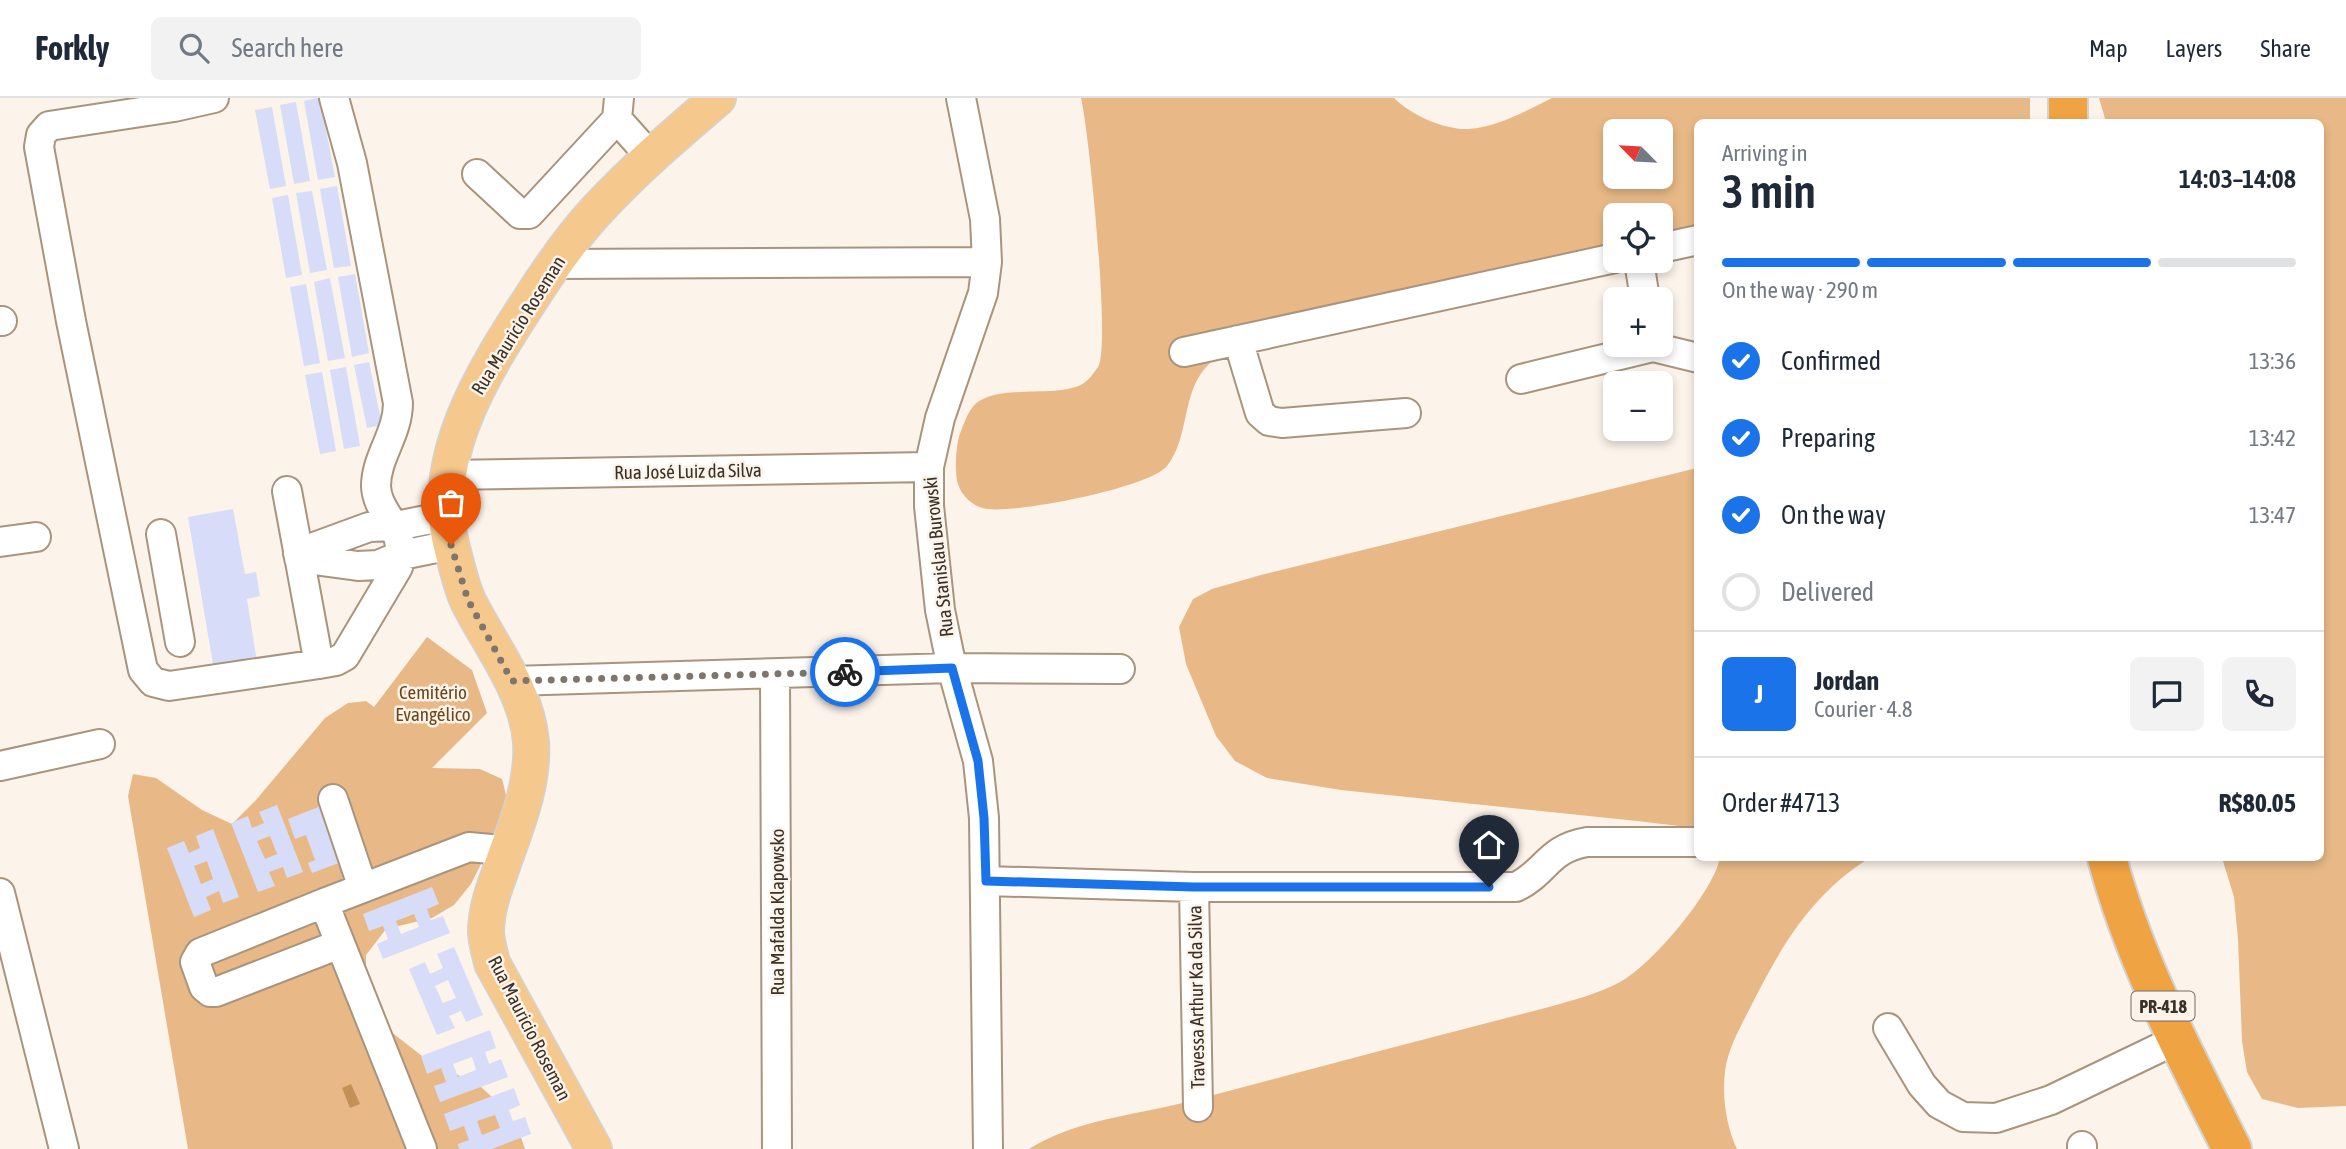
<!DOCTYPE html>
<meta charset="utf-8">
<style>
body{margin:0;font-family:"Asap Condensed",sans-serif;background:#f2f2f3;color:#1f2937;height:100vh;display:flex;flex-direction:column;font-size:26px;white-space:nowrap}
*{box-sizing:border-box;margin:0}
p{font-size:23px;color:#747a83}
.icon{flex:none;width:38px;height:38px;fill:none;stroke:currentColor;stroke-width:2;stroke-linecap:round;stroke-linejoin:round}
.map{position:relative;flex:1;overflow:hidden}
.panel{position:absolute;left:1694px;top:21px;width:630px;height:742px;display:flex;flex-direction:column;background:#fff;border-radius:10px;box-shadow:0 4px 10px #0003}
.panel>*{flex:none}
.needle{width:46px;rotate:294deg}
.controls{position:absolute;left:1603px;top:21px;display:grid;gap:14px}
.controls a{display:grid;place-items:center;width:70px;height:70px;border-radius:10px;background:#fff;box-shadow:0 4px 10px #0003;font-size:35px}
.pin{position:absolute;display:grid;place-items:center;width:60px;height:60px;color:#fff;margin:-72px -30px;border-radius:50% 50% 50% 0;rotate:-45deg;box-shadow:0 0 7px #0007}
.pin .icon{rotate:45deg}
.courier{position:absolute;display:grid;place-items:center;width:70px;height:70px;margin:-35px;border:5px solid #1a73e8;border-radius:50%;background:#fff;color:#222;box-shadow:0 2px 9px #0007}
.summary em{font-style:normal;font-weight:600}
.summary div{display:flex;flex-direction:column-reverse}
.summary{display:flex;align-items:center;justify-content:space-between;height:119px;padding:0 28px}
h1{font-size:46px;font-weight:600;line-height:52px}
.bar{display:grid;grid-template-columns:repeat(4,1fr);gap:10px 7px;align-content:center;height:84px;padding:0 28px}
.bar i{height:9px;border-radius:5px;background:#e0e1e3}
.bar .on{background:#1a73e8}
.bar p{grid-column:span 4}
.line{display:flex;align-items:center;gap:18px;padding:0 28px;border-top:2px solid #e0e1e3}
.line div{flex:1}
.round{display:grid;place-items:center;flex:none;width:74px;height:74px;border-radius:10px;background:#f2f2f3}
ol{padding:0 28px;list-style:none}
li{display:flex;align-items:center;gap:21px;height:77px}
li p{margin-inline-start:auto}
li .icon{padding:7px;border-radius:50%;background:#1a73e8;color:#fff;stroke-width:4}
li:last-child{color:#747a83}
li i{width:38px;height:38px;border:4px solid #e0e1e3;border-radius:50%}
header{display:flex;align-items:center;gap:42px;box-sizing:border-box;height:98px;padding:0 35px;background:#fff;border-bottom:2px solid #e0e1e3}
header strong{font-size:33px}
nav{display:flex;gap:38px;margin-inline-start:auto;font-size:24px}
.search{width:490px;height:63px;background:#f2f2f3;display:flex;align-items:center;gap:18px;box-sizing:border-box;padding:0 24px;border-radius:10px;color:#747a83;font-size:26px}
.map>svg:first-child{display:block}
.green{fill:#e8b986;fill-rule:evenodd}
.water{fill:#c49055}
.building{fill:#d7dcf9;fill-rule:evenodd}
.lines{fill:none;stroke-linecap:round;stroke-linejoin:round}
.minor-casing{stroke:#a9947e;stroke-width:32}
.major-casing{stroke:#d4d2d0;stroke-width:38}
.highway-casing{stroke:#d4d2d0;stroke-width:42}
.minor{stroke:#fff;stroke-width:28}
.major{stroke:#f5c88e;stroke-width:35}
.highway{stroke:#efa342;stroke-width:38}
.done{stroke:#7e756c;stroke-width:7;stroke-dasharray:0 12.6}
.route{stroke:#1a73e8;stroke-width:9}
.labels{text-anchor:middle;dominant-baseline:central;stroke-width:5;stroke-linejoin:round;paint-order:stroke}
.shield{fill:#fcf3ea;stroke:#746b62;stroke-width:2}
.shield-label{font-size:18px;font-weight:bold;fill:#3a3128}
.street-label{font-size:19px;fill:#3a3128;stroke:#fcf3ea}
.park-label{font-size:19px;fill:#6b471a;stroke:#fcf3ea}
</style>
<header>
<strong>Forkly</strong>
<div class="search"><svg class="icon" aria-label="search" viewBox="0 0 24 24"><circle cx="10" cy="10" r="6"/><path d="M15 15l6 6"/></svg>Search here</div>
<nav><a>Map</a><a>Layers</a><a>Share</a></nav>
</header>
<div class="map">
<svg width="2346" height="1051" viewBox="0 0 2346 1051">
<rect width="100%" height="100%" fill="#fcf3ea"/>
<path class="green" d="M1081 0H1394C1411 17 1444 32 1469 31 1498 29 1526 13 1552 0H2030V24H1698L1697 132 1661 142V117H1615V153L1226 255C1220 259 1212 262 1208 267 1181 294 1190 339 1167 368 1149 390 1018 415 988 411 975 410 962 399 958 386 954 375 956 343 961 333 964 326 967 316 972 310 992 283 1059 302 1084 285 1089 282 1095 273 1098 269 1111 249 1089 32 1081 0ZM1615 33H1661V79H1615Z
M2099 0H2346V1008L2298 1010 2262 1001 2247 974 2242 943 2238 841 2234 799 2222 760H2320V24H2106Z
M1697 370V734L1679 728 1637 723 1341 692 1267 680 1235 663 1216 638 1186 566 1179 529 1193 501 1212 491 1261 477Z
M427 539 472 572 487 615 432 670 480 671 502 681 507 701 498 732 471 786 454 807 432 820 386 831 366 857V878L375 908 390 933 422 958 481 989 503 1009 519 1034 525 1051H188L128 698 133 676 156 680 202 712 232 726 256 702 325 620 348 605 366 603 374 609Z
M1720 760H1869C1810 798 1782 847 1751 908 1741 928 1728 950 1725 973 1722 999 1726 1027 1737 1051H1029C1075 1022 1135 1017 1187 1004 1307 972 1428 940 1549 909 1573 902 1598 896 1620 884 1652 867 1713 794 1720 760Z"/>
<path class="water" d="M351 986 360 1006 350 1010 342 990Z"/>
<path class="building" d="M317 0H320L335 79 318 82 304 3Z
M296 4 310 83 294 86 280 7Z
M272 9 286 88 270 91 255 12Z
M337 88 351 168 334 170 320 91Z
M312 93 327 172 310 175 296 95Z
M288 97 302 177 286 180 272 100Z
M355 176 369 255 352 259 338 179Z
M330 180 345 260 328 263 314 184Z
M306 186 320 265 304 268 290 189Z
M369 264 382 327 367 330 354 267Z
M346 269 360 348 344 351 330 272Z
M322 274 336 353 320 356 305 277Z
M233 411 245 476 256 474 260 498 247 501 257 564 214 572 188 419Z
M326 706 347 762 312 775 308 765 315 762 306 737 295 741 288 721Z
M277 707 303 774 287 780 283 769 269 774 275 788 258 794 231 725 248 718 252 730 264 725 259 714ZM270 738 277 756 265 761 257 743Z
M213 731 239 799 223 805 219 793 206 799 211 812 194 819 167 750 184 743 189 755 200 750 196 738ZM207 763 213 781 201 786 194 768Z
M432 789 439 806 427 811 431 822 443 818 450 835 383 861 377 846 388 841 383 828 369 833 363 816ZM414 816 419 829 401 836 396 823Z
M454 849 483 917 466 924 461 913 449 918 455 930 437 937 409 871 425 864 430 876 443 870 437 856ZM448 882 456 900 443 905 435 888Z
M490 932 496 950 485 954 489 966 501 961 508 979 440 1004 434 988 446 984 441 970 427 976 421 958ZM472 959 476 972 458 979 453 966Z
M514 990 520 1007 509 1012 513 1023 525 1019 531 1036 492 1051H459L458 1046 469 1042 464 1028 450 1033 444 1016ZM495 1017 500 1030 482 1037 477 1023Z"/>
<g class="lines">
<defs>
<path id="minor" d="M214 0 174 9 49 28 41 37 39 49 71 223 143 572 153 584 169 588 319 566 336 563 345 558 398 469C409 429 377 418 376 388 376 359 398 336 398 305L352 65 334 0
M619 0 617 21 650 58
M961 0 985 121 987 164 983 195 940 320 929 369V408L940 512 952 570 978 663 984 720 988 1051
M477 76 520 116H529L617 21
M1661 150 1698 142
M1639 163 1645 201
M553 166 987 164
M0 223H2
M1238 242 1260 315 1269 323 1282 325 1406 315
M1184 254 1615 160
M1521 281 1653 249 1698 260
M447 377 929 369
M287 393 319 566
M161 436 180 544
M0 444 36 439
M298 455 369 429 396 428 446 418
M299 460 358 468 378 467 402 457 451 447
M775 576 777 1051
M512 583 952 570 1120 571
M0 668 100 646
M333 701 363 790
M986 783 1194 789H1516C1547 774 1547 751 1587 744H1698
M1194 789 1198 1009
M0 795 64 1051
M324 805 200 855 195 864 204 889 210 894H216L340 846
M1888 930 1922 987 1939 1006 1963 1019 1996 1020 2051 1002 2178 941
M2082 1048V1051
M422 1051 324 805 469 749 491 751 506 757"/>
<path id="major" d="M594 1051 492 865C490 855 486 843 486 834 486 814 492 795 499 777 513 735 534 690 531 644 527 594 492 550 469 505 461 489 457 468 452 450 428 362 482 276 528 205 549 172 571 140 597 112 635 71 676 36 718 0"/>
<path id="highway" d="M2068 0V24
M2107 760C2134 862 2185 957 2232 1051"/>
</defs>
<use href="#minor" class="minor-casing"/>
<use href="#major" class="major-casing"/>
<use href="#highway" class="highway-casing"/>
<use href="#minor" class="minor"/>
<use href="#major" class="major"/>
<use href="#highway" class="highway"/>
</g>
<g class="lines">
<path class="done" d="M451 447 468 502 512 583 845 574"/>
<path class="route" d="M845 574 952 570 978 663 984 720 986 783 1194 789H1489"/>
</g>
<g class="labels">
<rect class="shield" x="2131.5" y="893.5" width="63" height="29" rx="5"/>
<g class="shield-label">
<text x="2163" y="908">PR-418</text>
</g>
<g class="street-label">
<text transform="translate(518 227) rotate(-58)">Rua Mauricio Roseman</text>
<text transform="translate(688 373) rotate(-1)">Rua José Luiz da Silva</text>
<text transform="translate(938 459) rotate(-96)">Rua Stanislau Burowski</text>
<text transform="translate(777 814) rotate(-90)">Rua Mafalda Klapowsko</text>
<text transform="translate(1196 899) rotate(-91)">Travessa Arthur Ka da Silva</text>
<text transform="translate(530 930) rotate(63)">Rua Mauricio Roseman</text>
</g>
<g class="park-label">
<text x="433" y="594">Cemitério<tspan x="433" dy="22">Evangélico</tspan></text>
</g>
</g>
</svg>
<div class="controls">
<a><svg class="needle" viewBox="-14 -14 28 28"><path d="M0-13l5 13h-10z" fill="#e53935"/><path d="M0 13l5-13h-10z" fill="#747a83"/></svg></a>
<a><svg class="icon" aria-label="locate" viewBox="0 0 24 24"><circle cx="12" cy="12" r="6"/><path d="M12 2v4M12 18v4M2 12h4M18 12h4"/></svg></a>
<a>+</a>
<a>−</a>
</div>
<div class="pin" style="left:451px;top:447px;background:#ea580c"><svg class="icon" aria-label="bag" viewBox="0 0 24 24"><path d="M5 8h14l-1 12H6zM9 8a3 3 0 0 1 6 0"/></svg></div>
<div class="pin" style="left:1489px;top:789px;background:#1f2937"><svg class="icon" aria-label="home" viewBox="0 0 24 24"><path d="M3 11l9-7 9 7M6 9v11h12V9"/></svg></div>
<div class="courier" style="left:845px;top:574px"><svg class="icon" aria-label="bike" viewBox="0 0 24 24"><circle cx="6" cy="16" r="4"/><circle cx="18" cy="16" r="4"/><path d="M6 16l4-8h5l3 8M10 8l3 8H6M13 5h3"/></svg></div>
<section class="panel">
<div class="summary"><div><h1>3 min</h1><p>Arriving in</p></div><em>14:03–14:08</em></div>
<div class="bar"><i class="on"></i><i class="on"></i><i class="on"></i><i></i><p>On the way · 290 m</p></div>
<ol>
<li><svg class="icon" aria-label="check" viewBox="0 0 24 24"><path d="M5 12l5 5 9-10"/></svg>Confirmed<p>13:36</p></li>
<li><svg class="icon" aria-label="check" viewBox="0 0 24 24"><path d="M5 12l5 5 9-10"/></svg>Preparing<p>13:42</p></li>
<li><svg class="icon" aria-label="check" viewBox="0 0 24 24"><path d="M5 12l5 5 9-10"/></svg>On the way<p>13:47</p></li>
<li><i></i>Delivered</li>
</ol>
<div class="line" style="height:126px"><b class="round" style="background:#1a73e8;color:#fff">J</b><div><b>Jordan</b><p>Courier · 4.8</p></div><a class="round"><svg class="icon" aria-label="chat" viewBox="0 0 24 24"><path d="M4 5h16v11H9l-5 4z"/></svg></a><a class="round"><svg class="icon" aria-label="phone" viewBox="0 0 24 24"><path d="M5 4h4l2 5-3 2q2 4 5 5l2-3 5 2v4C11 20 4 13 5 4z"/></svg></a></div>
<div class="line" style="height:91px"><div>Order #4713</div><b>R$80.05</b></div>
</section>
</div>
